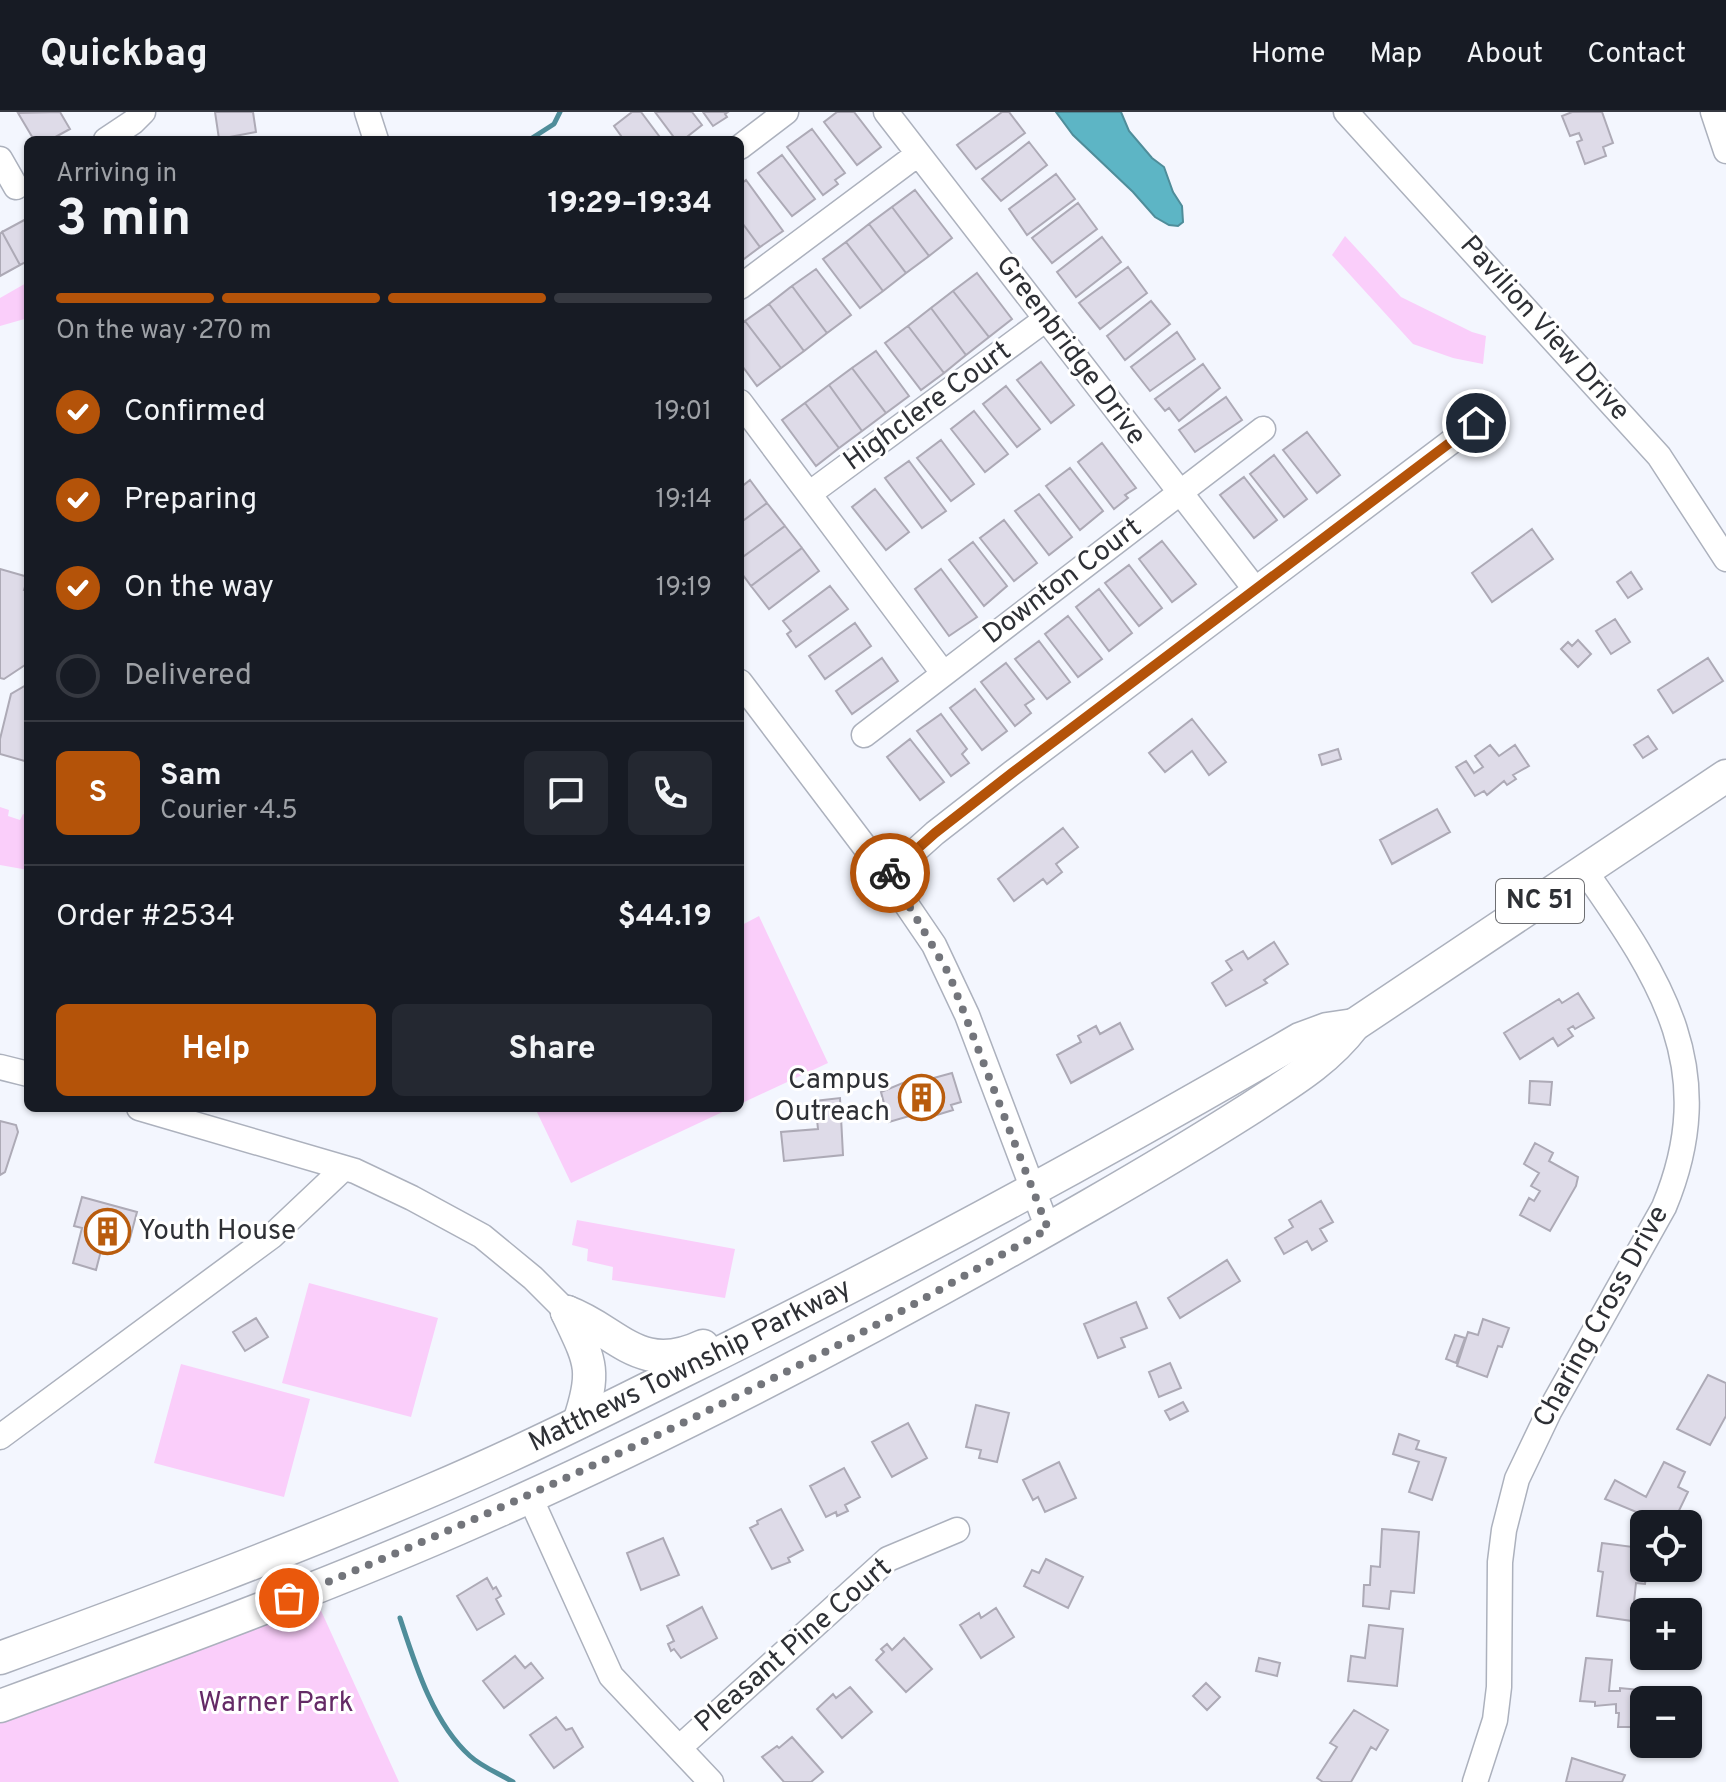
<!DOCTYPE html>
<meta charset="utf-8">
<style>
body{margin:0;font-family:Overpass,sans-serif;background:#242831;color:#f1f3f6;height:100vh;display:flex;flex-direction:column;font-size:30px;white-space:nowrap}
*{box-sizing:border-box;margin:0}
p{font-size:26px;color:#9ea1a6}
.icon{flex:none;width:44px;height:44px;fill:none;stroke:currentColor;stroke-width:2;stroke-linecap:round;stroke-linejoin:round}
.map{position:relative;flex:1;overflow:hidden}
.side{position:absolute;left:24px;top:24px;width:720px;height:976px;display:flex;flex-direction:column;background:#171b24;border-radius:12px;box-shadow:0 2px 6px #0004}
.side>*{flex:none}
.fabs{position:absolute;left:1630px;top:1398px;display:grid;gap:16px}
.fabs a{display:grid;place-items:center;width:72px;height:72px;border-radius:12px;background:#171b24;box-shadow:0 2px 6px #0004;font-size:40px}
.pin{position:absolute;display:grid;place-items:center;width:68px;height:68px;color:#fff;margin:-34px;border:4px solid #fff;border-radius:50%;box-shadow:0 2px 8px #0007}
.courier{position:absolute;display:grid;place-items:center;width:80px;height:80px;margin:-40px;border:6px solid #b45309;border-radius:50%;background:#fff;color:#222;box-shadow:0 2px 10px #0007}
.headline em{font-style:normal;font-weight:700}
.headline div{display:flex;flex-direction:column-reverse}
.headline{display:flex;align-items:center;justify-content:space-between;height:136px;padding:0 32px}
h1{font-size:52px;font-weight:700;line-height:60px}
.bar{display:grid;grid-template-columns:repeat(4,1fr);gap:12px 8px;align-content:center;height:96px;padding:0 32px}
.bar i{height:10px;border-radius:6px;background:#363941}
.bar .current{background:#b45309}
.bar p{grid-column:span 4}
.line{display:flex;align-items:center;gap:20px;padding:0 32px;border-top:2px solid #363941}
.line div{flex:1}
.round{display:grid;place-items:center;flex:none;width:84px;height:84px;border-radius:12px;background:#242831}
ol{padding:0 32px;list-style:none}
li{display:flex;align-items:center;gap:24px;height:88px}
li p{margin-inline-start:auto}
li .icon{padding:8px;border-radius:50%;background:#b45309;color:#fff;stroke-width:4}
li:last-child{color:#9ea1a6}
li i{width:44px;height:44px;border:4px solid #363941;border-radius:50%}
.primary-button{display:flex;gap:16px;margin-top:auto;padding:16px 32px}
.primary-button a{flex:1;height:92px;border-radius:12px;background:#b45309;color:#fff;font-size:32px;font-weight:700;line-height:92px;text-align:center}
.primary-button a+a{background:#242831;color:#f1f3f6}
header{display:flex;align-items:center;gap:48px;box-sizing:border-box;height:112px;padding:0 40px;background:#171b24;border-bottom:2px solid #363941}
header strong{font-size:38px}
nav{display:flex;gap:44px;margin-inline-start:auto;font-size:28px}
.map>svg:first-child{display:block}
.green{fill:#facefa}
.water{fill:#5db5c5;stroke:#4f8d9a;stroke-width:2}
.lines{fill:none;stroke-linecap:round;stroke-linejoin:round}
.stream{stroke:#4f8d9a;stroke-width:5}
.building{fill:#dedbe8;stroke:#adaab6;stroke-width:2}
.minor-casing{stroke:#acb1bd;stroke-width:27}
.major-casing{stroke:#acb1bd;stroke-width:35}
.minor{stroke:#fff;stroke-width:24}
.major{stroke:#fff;stroke-width:32}
.done{stroke:#73757b;stroke-width:8;stroke-dasharray:0 14.4}
.route{stroke:#b45309;stroke-width:10}
.labels{text-anchor:middle;dominant-baseline:central;stroke-width:6;stroke-linejoin:round;paint-order:stroke}
.shield{fill:#fff;stroke:#6d6e72;stroke-width:2}
.shield-label{font-size:26px;font-weight:bold;fill:#2e3035}
.street-label{font-size:28px;fill:#2e3035;stroke:#fff}
.poi-label{font-size:28px;fill:#2e3035;stroke:#fff;text-anchor:end}
.park-label{font-size:28px;fill:#642a66;stroke:#fff}
</style>
<header>
<strong>Quickbag</strong>
<nav><a>Home</a><a>Map</a><a>About</a><a>Contact</a></nav>
</header>
<div class="map">
<svg width="1726" height="1670" viewBox="0 0 1726 1670">
<rect width="100%" height="100%" fill="#f3f6fe"/>
<path class="green" d="M1345 124 1401 185 1472 220 1486 224 1483 252 1453 246 1413 232 1332 143Z
M28 170V206L0 214V186Z
M0 695 9 698 8 704 20 708 23 702 28 704V758L0 753Z
M759 804 828 951 740 992V814Z
M535 996H731L571 1071Z
M577 1108 735 1137 725 1186 612 1168 613 1155 587 1149 588 1137 572 1133Z
M309 1171 438 1206 411 1305 282 1271Z
M181 1252 310 1287 284 1385 154 1351Z
M318 1492 399 1670H0V1609L125 1566Z"/>
<path class="water" d="M1056 0H1121L1129 19 1152 46 1164 55 1173 80 1182 94 1183 110 1178 114 1169 113 1155 105 1133 80 1073 23Z"/>
<g class="lines">
<path class="stream" d="M529 28 554 12 560 0
M400 1506C415 1552 433 1611 470 1644 482 1655 500 1662 513 1670"/>
</g>
<path class="building" d="M60 0 70 17 50 28H34L18 1Z
M215 0H253L256 20 219 27Z
M632 0H641L662 28H624L614 14Z
M655 0H692L702 13 683 28H676Z
M703 0H728L725 2 727 5 713 14Z
M837 0H854L881 35 857 53 824 10Z
M1002 0H1009L1025 21 976 57 957 33Z
M1572 0H1602L1613 31 1603 35 1606 44 1585 52 1577 30 1582 28 1579 21 1570 24 1562 4Z
M812 17 845 61 835 68 838 72 823 83 787 35Z
M1029 30 1047 53 1001 89 982 67Z
M782 43 815 87 792 104 758 61Z
M1056 62 1075 87 1027 123 1009 97Z
M746 68 783 119 760 135 740 108V73Z
M915 78 952 126 929 144 892 95Z
M1078 91 1097 117 1052 151 1032 126Z
M892 95 929 144 906 161 869 112Z
M28 106V149L20 153 2 120Z
M740 108 760 135 740 150Z
M869 112 906 161 883 179 846 130Z
M2 120 20 153 0 164V122Z
M1102 125 1121 150 1076 185 1057 160Z
M846 130 883 179 860 196 823 147Z
M1128 155 1147 181 1100 217 1079 191Z
M816 157 851 203 827 221 792 174Z
M977 161 1012 207 989 225 953 179Z
M792 174 827 221 804 239 769 192Z
M953 179 989 225 966 243 931 196Z
M1151 189 1170 212 1125 248 1107 224Z
M769 192 804 239 781 256 745 209Z
M931 196 966 243 944 261 908 214Z
M745 209 781 256 757 274 740 251V213Z
M908 214 944 261 921 278 885 231Z
M1177 220 1195 247 1150 279 1131 255Z
M876 239 909 284 886 301 852 256Z
M1041 250 1074 293 1051 311 1017 268Z
M1203 252 1220 276 1179 309 1169 296 1165 299 1155 287Z
M852 256 886 301 862 319 829 273Z
M829 273 862 319 839 336 805 291Z
M1006 274 1040 317 1017 335 983 292Z
M1226 285 1242 308 1195 340 1179 318Z
M805 291 839 336 816 354 782 308Z
M974 299 1008 342 985 360 951 317Z
M1307 320 1340 363 1317 381 1283 338Z
M941 328 974 372 951 389 917 346Z
M1102 331 1136 376 1125 383 1128 386 1114 397 1078 350Z
M1274 343 1307 387 1284 405 1250 362Z
M909 349 946 399 922 416 885 366Z
M1070 356 1103 399 1080 418 1046 374Z
M1244 365 1277 408 1254 426 1220 383Z
M750 368 767 391 740 411V376Z
M875 377 909 420 886 438 852 395Z
M1039 382 1072 425 1049 443 1015 399Z
M767 391 785 414 740 447V411Z
M1004 408 1037 451 1014 469 980 426Z
M785 414 802 436 751 474 740 459V447Z
M1532 417 1553 447 1492 490 1472 461Z
M1162 429 1196 472 1172 490 1139 447Z
M973 430 1007 474 984 494 949 448Z
M802 436 819 459 769 497 751 474Z
M1129 453 1162 496 1139 514 1105 471Z
M0 457 28 465 24 478 28 479V551L4 567 0 566Z
M941 457 977 505 949 524 915 477Z
M1631 460 1642 477 1628 486 1617 470Z
M830 474 848 497 796 535 787 522 791 519 783 509Z
M1099 477 1132 521 1109 539 1076 495Z
M1068 504 1102 547 1078 565 1045 522Z
M1615 507 1630 530 1611 542 1596 519Z
M855 511 871 534 825 567 809 544Z
M1578 528 1591 542 1578 555 1561 537 1568 530 1572 534Z
M1039 529 1070 570 1047 587 1015 547Z
M882 546 898 569 852 602 836 579Z
M1708 546 1723 569 1673 601 1658 578Z
M1006 551 1034 587 1025 593 1031 601 1015 614 981 570Z
M28 572V650L0 642V627L11 582Z
M975 577 1007 619 982 638 950 596Z
M941 602 967 637 962 642 969 651 951 664 917 619Z
M1192 607 1226 650 1209 663 1192 639 1165 660 1149 641Z
M1648 624 1657 637 1643 646 1634 633Z
M910 627 944 670 920 688 887 645Z
M1490 633 1499 644 1515 633 1529 654 1513 663 1516 667 1507 673 1504 669 1487 683 1484 679 1475 684 1456 655 1466 649 1474 661 1483 655 1475 644Z
M1338 637 1341 647 1322 653 1319 643Z
M1437 697 1450 720 1392 752 1380 728Z
M1063 716 1078 735 1056 752 1062 760 1047 772 1043 767 1014 789 998 767Z
M1274 830 1288 852 1264 868 1267 871 1226 894 1212 871 1232 858 1226 849 1243 839 1248 847Z
M1578 881 1594 906 1575 917 1573 914 1568 917 1573 924 1558 934 1553 926 1520 947 1504 921 1559 887 1562 891Z
M1120 911 1133 937 1071 971 1057 943 1081 930 1078 924 1096 914 1100 922Z
M952 961 961 990 951 993 953 998 927 1006 926 999 889 1010 881 980 917 965 919 970Z
M1530 969 1552 970 1550 993 1529 991Z
M840 986 843 1043 784 1049 781 1020 818 1017 815 989Z
M0 1009 16 1013 18 1020 5 1060 0 1063Z
M1535 1031 1553 1041 1549 1049 1578 1065 1576 1074 1550 1119 1520 1103 1529 1086 1534 1089 1540 1079 1531 1074 1539 1061 1524 1052Z
M82 1085 137 1100 129 1130 105 1123 96 1158 73 1151 82 1116 74 1114Z
M1321 1089 1333 1110 1320 1117 1327 1129 1312 1138 1307 1129 1284 1142 1275 1126 1293 1115 1289 1108Z
M1227 1148 1240 1169 1180 1206 1168 1186Z
M1136 1190 1147 1216 1121 1226 1125 1235 1098 1246 1084 1212Z
M256 1206 268 1225 245 1239 233 1220Z
M1483 1207 1509 1216 1502 1235 1498 1234 1487 1265 1457 1254 1468 1220 1478 1223Z
M1455 1223 1465 1226 1456 1251 1446 1247Z
M1170 1251 1181 1276 1159 1285 1149 1260Z
M1708 1263 1726 1271V1304L1710 1333 1677 1317Z
M1183 1290 1188 1299 1170 1308 1165 1299Z
M976 1293 1009 1301 997 1350 979 1346 981 1338 966 1335Z
M908 1311 927 1346 892 1365 872 1330Z
M1399 1322 1419 1329 1416 1337 1446 1346 1432 1388 1409 1380 1419 1350 1393 1342Z
M1059 1350 1076 1386 1045 1400 1038 1385 1033 1388 1023 1368Z
M1664 1350 1685 1360 1678 1375 1688 1380 1674 1409 1656 1400 1653 1407 1605 1387 1615 1368 1646 1385Z
M844 1356 860 1385 845 1393 848 1399 837 1404 836 1400 826 1405 810 1374Z
M781 1397 803 1438 788 1446 790 1450 772 1457 750 1416 758 1412 757 1409Z
M1382 1417 1419 1420 1414 1481 1391 1479 1389 1497 1363 1494 1364 1473H1370L1371 1454 1380 1455Z
M663 1426 679 1463 641 1478 627 1441Z
M1602 1431 1641 1436 1638 1457 1647 1458 1645 1472 1636 1471 1632 1509 1597 1504 1603 1460 1598 1459Z
M1046 1447 1083 1465 1068 1496 1024 1474 1032 1458 1039 1461Z
M487 1466 493 1477 496 1475 501 1484 496 1487 504 1502 477 1518 457 1484Z
M702 1495 717 1526 681 1546 674 1537 671 1539 668 1532 674 1529 667 1514Z
M996 1496 1014 1525 981 1546 960 1513 979 1501 981 1506Z
M1369 1513 1403 1517 1397 1574 1348 1569 1351 1544 1365 1546Z
M904 1526 932 1557 906 1580 876 1548 884 1540 881 1537 887 1532 892 1538Z
M515 1544 525 1556 531 1551 543 1566 504 1596 483 1569Z
M1259 1546 1280 1551 1277 1564 1256 1559Z
M1586 1546 1612 1548 1609 1579H1620V1576L1640 1578 1638 1603 1635 1602 1634 1615H1618L1619 1601H1616V1592L1595 1594V1590L1580 1589Z
M1206 1571 1220 1585 1207 1598 1193 1584Z
M850 1575 872 1600 842 1626 817 1597 833 1582 836 1586Z
M1354 1598 1388 1618 1376 1638 1371 1635 1351 1670H1323L1317 1666 1337 1635 1330 1631Z
M556 1605 566 1618 572 1616 583 1635 554 1656 530 1623Z
M792 1625 823 1660 811 1670H784L762 1645 777 1634 779 1636Z
M1572 1646 1625 1663 1622 1670H1566Z"/>
<g class="lines">
<defs>
<path id="minor" d="M367 0 376 28
M886 0 1255 477
M1346 0 1659 344 1726 447
M1713 0 1726 39
M106 28 133 10 143 0
M740 35 786 0
M0 47 16 75
M740 175 918 42
M740 290 943 561
M809 382 1046 207
M740 570 887 764 934 833 967 903 1048 1117
M864 623 1263 317
M887 764 935 721 1012 661 1476 311
M0 955 28 962
M139 996 355 1059 412 1086 482 1124 533 1166 567 1200
M0 1325 272 1124 344 1056
M529 1383 611 1564 711 1670
M679 1636 888 1447 957 1418
M1475 1670 1495 1608 1499 1575 1500 1450 1504 1418 1517 1367 1549 1300 1664 1095C1721 958 1662 869 1585 759"/>
<g id="major">
<path d="M567 1200C618 1219 639 1264 703 1234"/>
<path d="M567 1200C590 1249 597 1257 579 1310"/>
<path id="s1" d="M0 1546C145 1493 290 1439 432 1378 517 1342 599 1301 681 1260 891 1157 1097 1045 1300 927L1327 917 1354 913"/>
<path d="M0 1594C154 1538 307 1482 457 1417 674 1323 885 1211 1090 1093 1144 1062 1196 1031 1248 998 1287 972 1325 951 1354 913L1726 664"/>
</g>
</defs>
<use href="#minor" class="minor-casing"/>
<use href="#major" class="major-casing"/>
<use href="#minor" class="minor"/>
<use href="#major" class="major"/>
</g>
<g class="lines">
<path class="done" d="M289 1486C469 1412 646 1332 819 1243 897 1203 972 1159 1048 1117L949 862 911 797 887 764 890 761"/>
<path class="route" d="M890 761 935 721 1012 661 1476 311"/>
</g>
<defs>
<symbol id="building-ring" viewBox="-11 -11 22 22"><circle r="9.5" fill="#fff" stroke="#b95c0d" stroke-width="1.5"/><path d="M-4-6H4V6H1V3H-1V6H-4ZM-2.5-4.3h1.7v1.8h-1.7ZM.8-4.3h1.7v1.8H.8ZM-2.5-1h1.7V.8h-1.7ZM.8-1h1.7V.8H.8Z" fill="#b95c0d"/></symbol>
</defs>
<g fill-rule="evenodd">
<use href="#building-ring" x="896" y="960" width="51" height="51"/>
<use href="#building-ring" x="82" y="1094" width="51" height="51"/>
</g>
<g class="labels">
<rect class="shield" x="1496" y="767" width="88" height="44" rx="6"/>
<g class="shield-label">
<text x="1540" y="789">NC 51</text>
</g>
<g class="street-label">
<text transform="translate(1544 217) rotate(48)">Pavilion View Drive</text>
<text transform="translate(1070 239) rotate(53)">Greenbridge Drive</text>
<text transform="translate(928 295) rotate(-36)">Highclere Court</text>
<text transform="translate(1063 470) rotate(-37)">Downton Court</text>
<text transform="translate(1602 1205) rotate(-61)">Charing Cross Drive</text>
<text stroke="none"><textPath href="#s1" startOffset="750">Matthews Township Parkway</textPath></text>
<text transform="translate(794 1534) rotate(-41)">Pleasant Pine Court</text>
</g>
<g class="poi-label">
<text x="890" y="969">Campus<tspan x="890" dy="32">Outreach</tspan></text>
<text x="138" y="1120" text-anchor="start">Youth House</text>
</g>
<g class="park-label">
<text x="276" y="1592">Warner Park</text>
</g>
</g>
</svg>
<div class="fabs">
<a><svg class="icon" aria-label="locate" viewBox="0 0 24 24"><circle cx="12" cy="12" r="6"/><path d="M12 2v4M12 18v4M2 12h4M18 12h4"/></svg></a>
<a>+</a>
<a>−</a>
</div>
<div class="pin" style="left:289px;top:1486px;background:#ea580c"><svg class="icon" aria-label="bag" viewBox="0 0 24 24"><path d="M5 8h14l-1 12H6zM9 8a3 3 0 0 1 6 0"/></svg></div>
<div class="pin" style="left:1476px;top:311px;background:#1f2937"><svg class="icon" aria-label="home" viewBox="0 0 24 24"><path d="M3 11l9-7 9 7M6 9v11h12V9"/></svg></div>
<div class="courier" style="left:890px;top:761px"><svg class="icon" aria-label="bike" viewBox="0 0 24 24"><circle cx="6" cy="16" r="4"/><circle cx="18" cy="16" r="4"/><path d="M6 16l4-8h5l3 8M10 8l3 8H6M13 5h3"/></svg></div>
<section class="side">
<div class="headline"><div><h1>3 min</h1><p>Arriving in</p></div><em>19:29–19:34</em></div>
<div class="bar"><i class="current"></i><i class="current"></i><i class="current"></i><i></i><p>On the way · 270 m</p></div>
<ol>
<li><svg class="icon" aria-label="check" viewBox="0 0 24 24"><path d="M5 12l5 5 9-10"/></svg>Confirmed<p>19:01</p></li>
<li><svg class="icon" aria-label="check" viewBox="0 0 24 24"><path d="M5 12l5 5 9-10"/></svg>Preparing<p>19:14</p></li>
<li><svg class="icon" aria-label="check" viewBox="0 0 24 24"><path d="M5 12l5 5 9-10"/></svg>On the way<p>19:19</p></li>
<li><i></i>Delivered</li>
</ol>
<div class="line" style="height:144px"><b class="round" style="background:#b45309;color:#fff">S</b><div><b>Sam</b><p>Courier · 4.5</p></div><a class="round"><svg class="icon" aria-label="chat" viewBox="0 0 24 24"><path d="M4 5h16v11H9l-5 4z"/></svg></a><a class="round"><svg class="icon" aria-label="phone" viewBox="0 0 24 24"><path d="M5 4h4l2 5-3 2q2 4 5 5l2-3 5 2v4C11 20 4 13 5 4z"/></svg></a></div>
<div class="line" style="height:104px"><div>Order #2534</div><b>$44.19</b></div>
<div class="primary-button"><a>Help</a><a>Share</a></div>
</section>
</div>
